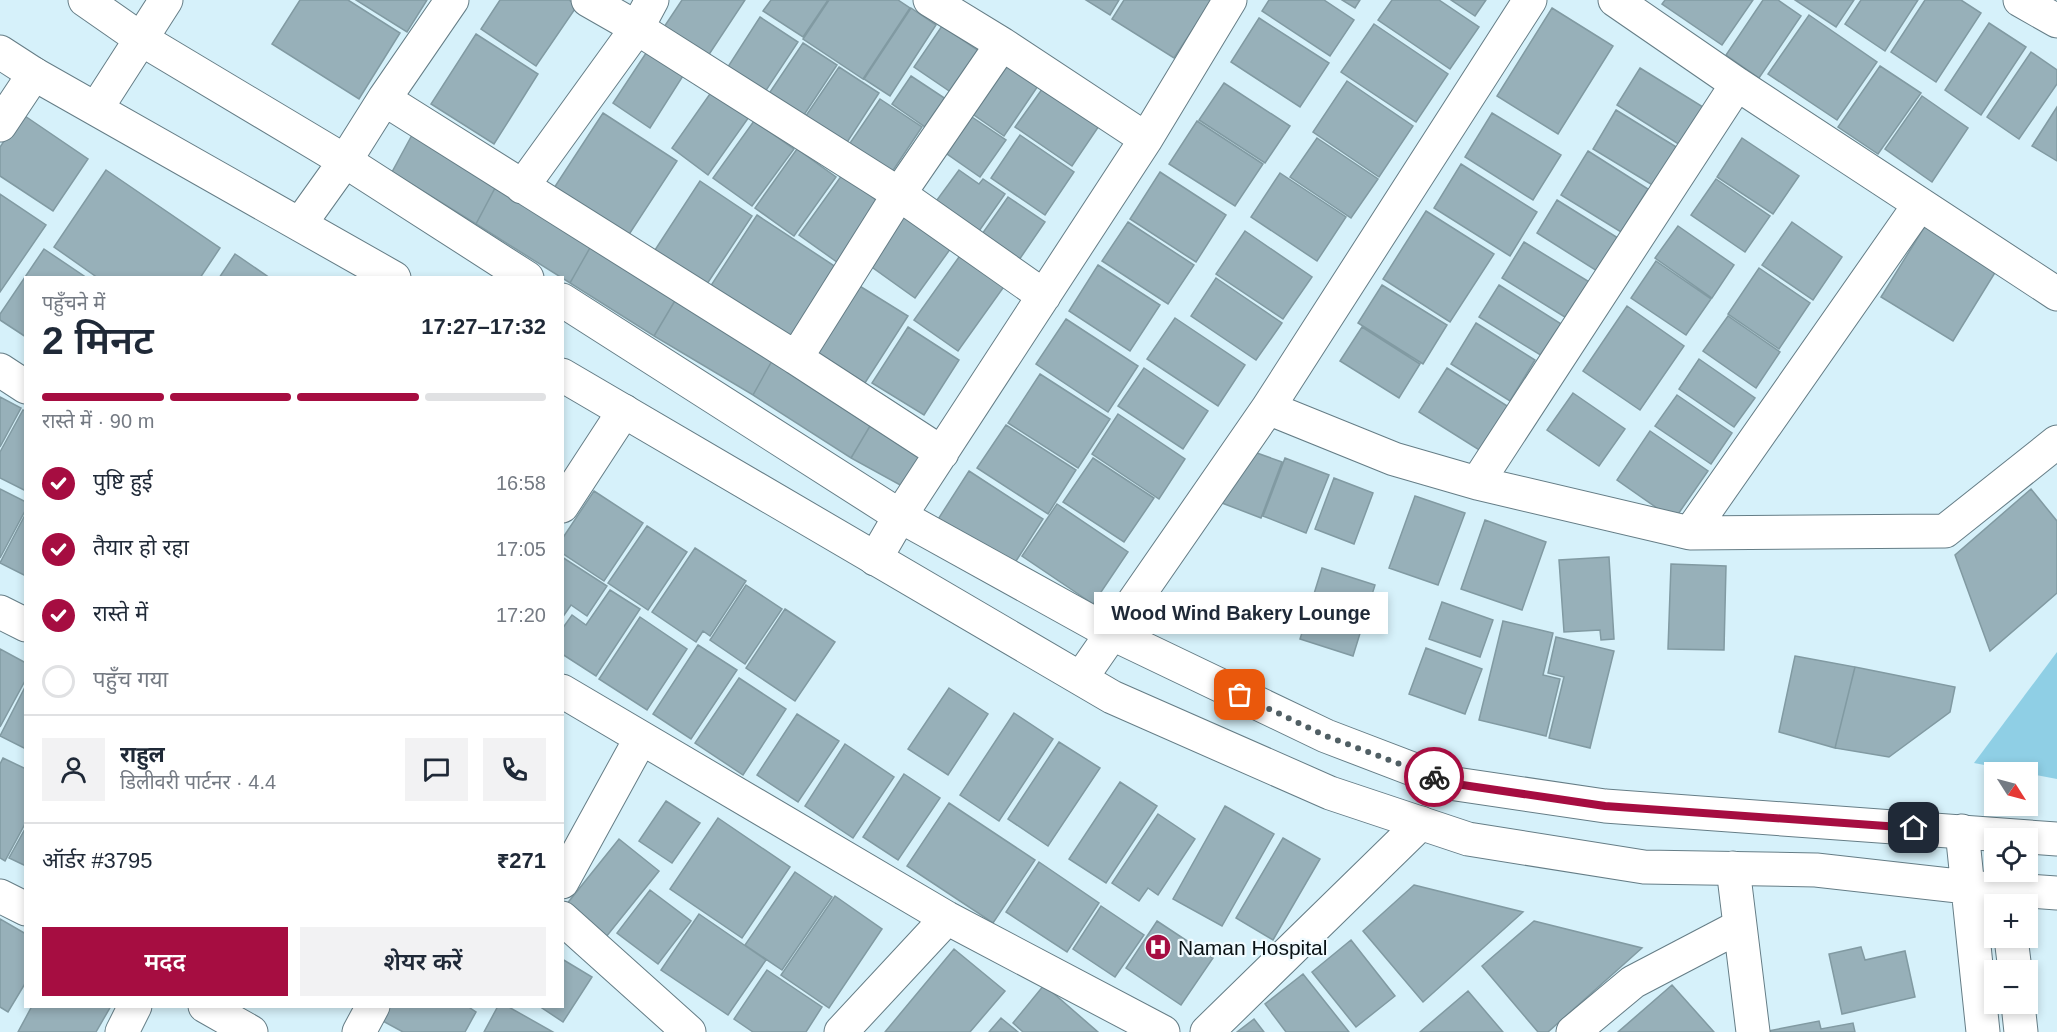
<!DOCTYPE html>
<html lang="hi">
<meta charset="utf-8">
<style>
body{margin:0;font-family:Arial,"Noto Sans Devanagari",sans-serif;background:#f2f2f3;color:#1f2937;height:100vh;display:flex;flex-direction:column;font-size:22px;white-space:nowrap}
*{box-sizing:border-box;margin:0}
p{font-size:20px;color:#747a83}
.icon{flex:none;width:33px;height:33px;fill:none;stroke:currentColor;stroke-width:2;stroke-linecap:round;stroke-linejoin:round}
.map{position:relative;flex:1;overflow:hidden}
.side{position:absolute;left:24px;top:276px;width:540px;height:732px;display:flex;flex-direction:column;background:#fff;border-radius:0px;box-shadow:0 3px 9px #0003}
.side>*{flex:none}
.needle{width:39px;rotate:126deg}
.buttons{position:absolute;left:1984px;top:762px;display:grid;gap:12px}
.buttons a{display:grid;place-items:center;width:54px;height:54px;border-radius:0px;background:#fff;box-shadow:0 3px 9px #0003;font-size:30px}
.pin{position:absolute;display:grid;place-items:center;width:51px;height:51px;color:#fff;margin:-26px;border-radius:12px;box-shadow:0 3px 9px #0006}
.courier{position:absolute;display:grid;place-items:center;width:60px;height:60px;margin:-30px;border:4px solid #a60d41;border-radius:50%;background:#fff;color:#222;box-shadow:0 2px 8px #0007}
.bubble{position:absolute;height:42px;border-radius:0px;background:#fff;box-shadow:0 3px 9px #0003;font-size:20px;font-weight:600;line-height:42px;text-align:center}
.summary em{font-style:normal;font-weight:600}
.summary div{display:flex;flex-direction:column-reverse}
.summary{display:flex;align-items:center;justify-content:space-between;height:102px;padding:0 18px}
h1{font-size:39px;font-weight:600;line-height:45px}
.bar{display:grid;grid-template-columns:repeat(4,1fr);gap:9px 6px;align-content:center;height:72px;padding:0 18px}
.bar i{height:8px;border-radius:4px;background:#e0e1e3}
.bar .selected{background:#a60d41}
.bar p{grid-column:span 4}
.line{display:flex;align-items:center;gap:15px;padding:0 18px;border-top:2px solid #e0e1e3}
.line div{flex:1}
.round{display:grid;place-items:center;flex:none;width:63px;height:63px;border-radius:0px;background:#f2f2f3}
ol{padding:0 18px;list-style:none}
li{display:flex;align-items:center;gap:18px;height:66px}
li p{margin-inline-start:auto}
li .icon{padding:6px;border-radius:50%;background:#a60d41;color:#fff;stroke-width:4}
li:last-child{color:#747a83}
li i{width:33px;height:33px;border:3px solid #e0e1e3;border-radius:50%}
.action{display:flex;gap:12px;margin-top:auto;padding:12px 18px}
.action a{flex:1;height:69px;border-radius:0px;background:#a60d41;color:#fff;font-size:24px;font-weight:600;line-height:69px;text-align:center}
.action a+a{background:#f2f2f3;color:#1f2937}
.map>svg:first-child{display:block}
.green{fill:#8fcfe5}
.building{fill:#97b0b9;stroke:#819aa2;stroke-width:1.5}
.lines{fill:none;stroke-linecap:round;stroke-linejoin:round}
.minor-casing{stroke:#657d86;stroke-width:35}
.tertiary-casing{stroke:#657d86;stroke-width:35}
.minor{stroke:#fff;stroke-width:33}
.tertiary{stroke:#fff;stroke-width:33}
.done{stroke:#505f64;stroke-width:6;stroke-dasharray:0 10.8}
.route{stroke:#a60d41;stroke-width:8}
.labels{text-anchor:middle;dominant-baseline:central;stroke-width:4.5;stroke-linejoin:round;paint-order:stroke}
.poi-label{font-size:21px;fill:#081114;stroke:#f0fbff;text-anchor:start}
</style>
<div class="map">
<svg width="2057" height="1032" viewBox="0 0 2057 1032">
<rect width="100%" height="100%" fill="#d6f1fa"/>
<path class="green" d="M2057 652V779L1974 763Z"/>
<path class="building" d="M300 0H348L400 33 359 99 272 44Z
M356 0H427L407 32Z
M500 0H569L577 6 536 66 481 29Z
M682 0H745L708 56 664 27Z
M771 0H828L803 37 763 11Z
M829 0H898L910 8 863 79 803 39Z
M1086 0H1119L1110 15Z
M1124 0H1212L1174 58 1112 19Z
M1269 0H1324L1354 20 1330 56 1262 11Z
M1342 0H1360L1355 8Z
M1392 0H1439L1479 27 1450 69 1378 20Z
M1451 0H1486L1475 16Z
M1665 0H1753L1722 45 1662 4Z
M1763 0H1778L1801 16 1759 78 1726 55Z
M1795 0H1854L1836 27Z
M1861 0H1918L1885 51 1845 24Z
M1925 0H1961L1981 13 1936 82 1891 52Z
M911 8 936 25 890 96 864 79Z
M1552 8 1613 46 1558 134 1497 96Z
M1809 15 1877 62 1837 120 1768 74Z
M760 17 798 42 761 98 724 73Z
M1259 18 1329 63 1300 107 1231 62Z
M1989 23 2026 47 1981 115 1945 90Z
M1374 24 1448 74 1416 122 1341 72Z
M942 26 986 56 958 97 914 67Z
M476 34 538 74 494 144 431 104Z
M803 43 837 65 802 118 768 95Z
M652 44 688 68 650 128 613 103Z
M2031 52 2057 70V84L2019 139 1987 117Z
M1000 56 1040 83 1004 136 964 108Z
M1880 66 1921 93 1878 154 1838 127Z
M839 67 879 93 844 147 803 120Z
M1640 68 1703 107 1680 145 1617 105Z
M911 76 958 107 938 136 892 104Z
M1347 81 1413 126 1379 177 1313 132Z
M1224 83 1290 126 1265 163 1199 120Z
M1045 85 1101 123 1072 166 1015 127Z
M712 91 749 117 708 175 672 148Z
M1922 96 1968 128 1932 182 1885 149Z
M880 99 922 127 888 178 846 149Z
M2057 107V161L2032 146Z
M1616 110 1678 148 1654 186 1593 149Z
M963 111 1006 140 980 177 937 147Z
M603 113 677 161 628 236 554 188Z
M1492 113 1561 155 1533 200 1465 157Z
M22 114 88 159 53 211 0 176V147Z
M754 121 794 149 752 206 713 178Z
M1197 121 1263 164 1235 206 1169 164Z
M412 135 495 188 476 224 392 172Z
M1020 135 1074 172 1045 215 991 178Z
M1317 138 1378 179 1351 218 1290 177Z
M1742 138 1799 176 1773 214 1717 177Z
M797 149 836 177 794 236 755 208Z
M1588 151 1648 189 1621 232 1561 195Z
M1461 164 1537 212 1510 256 1434 208Z
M106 170 220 248 200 278H98L54 247Z
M959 170 979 184 983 179 1005 194 977 234 934 204Z
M1160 172 1226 215 1196 262 1130 219Z
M1280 173 1346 217 1317 261 1251 217Z
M842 175 883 205 841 265 799 235Z
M1716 179 1770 216 1745 252 1691 215Z
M700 181 752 216 705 287 653 253Z
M495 188 591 246 570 283 476 224Z
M0 194 46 225 0 292Z
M1008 197 1045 222 1019 260 982 234Z
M1557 200 1618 238 1597 271 1537 233Z
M1426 211 1494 254 1450 322 1383 279Z
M905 214 951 248 915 298 869 265Z
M757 215 842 271 795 343 710 287Z
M1128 222 1194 265 1168 304 1102 261Z
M1792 222 1842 257 1813 300 1762 265Z
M1678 226 1734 265 1712 298 1655 258Z
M1925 226 1996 271 1953 341 1881 297Z
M1245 231 1312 277 1283 319 1216 274Z
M1524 242 1591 283 1568 319 1502 278Z
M591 246 676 299 654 336 570 283Z
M44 249 87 278H26V337L0 320V314Z
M964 250 1008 281 958 351 914 320Z
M235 254 270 278H219Z
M1656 261 1711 299 1686 335 1631 298Z
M1098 265 1160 305 1130 351 1069 311Z
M1759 268 1810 303 1779 349 1728 314Z
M1216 278 1282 323 1256 360 1191 316Z
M858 285 908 316 863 386 813 356Z
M1382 285 1447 325 1423 364 1358 323Z
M1499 285 1566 327 1547 359 1479 317Z
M676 299 773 359 753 395 654 336Z
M1627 306 1684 346 1640 410 1583 371Z
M1728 316 1780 352 1756 388 1703 351Z
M1175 318 1245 365 1218 406 1147 359Z
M1066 319 1138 366 1108 412 1036 364Z
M1476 323 1535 360 1510 401 1451 364Z
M908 327 959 360 924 415 872 383Z
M1362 327 1420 364 1399 398 1340 361Z
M773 359 873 421 851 458 753 395Z
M1699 359 1755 398 1734 427 1679 389Z
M1144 368 1208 411 1183 449 1118 406Z
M1447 368 1512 409 1484 453 1419 412Z
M1040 374 1110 419 1078 468 1008 423Z
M1573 393 1625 429 1599 466 1547 430Z
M1677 395 1732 433 1711 464 1655 426Z
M0 397 21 408 0 447Z
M23 410 26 411V491L0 478V452Z
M1118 414 1185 459 1159 499 1092 454Z
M873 421 923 453 902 486 851 458Z
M1006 425 1076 470 1048 514 977 468Z
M1650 431 1708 471 1674 520 1617 480Z
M1243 448 1282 462 1261 518 1222 503Z
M1093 458 1154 498 1124 542 1063 502Z
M1285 458 1329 475 1306 533 1263 516Z
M969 471 1043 519 1009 572 935 524Z
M1334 478 1373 493 1354 544 1315 529Z
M0 489 26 502V509L0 558Z
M2031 489 2057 521V593L1990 651 1955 555Z
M594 491 643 523 604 581 562 553V539Z
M1415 496 1465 513 1438 585 1389 568Z
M1057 504 1128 552 1093 604 1022 556Z
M26 513V576L0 563Z
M1485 520 1546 542 1522 610 1461 589Z
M647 526 687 552 648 610 608 583Z
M695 548 746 581 710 636 703 631 696 642 652 612Z
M562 557 607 586 587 616 571 605 562 618Z
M1609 557 1614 639 1601 640 1600 630 1564 632 1559 560Z
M1671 564 1726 566 1724 650 1668 649Z
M1322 568 1375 585 1353 656 1300 639Z
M746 585 782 609 745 664 710 640Z
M610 590 640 609 596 676 562 654V629L572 615 586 625Z
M1442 602 1493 620 1480 657 1429 639Z
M785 609 835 642 795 701 746 668Z
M640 617 687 649 647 710 599 679Z
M1503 621 1553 633 1543 675 1560 679 1546 736 1479 720Z
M1556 637 1614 651 1590 748 1549 738 1564 677 1548 673Z
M698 645 737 670 691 739 653 714Z
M1426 648 1482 669 1465 714 1409 694Z
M0 649 26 663V679L0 727Z
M1795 656 1855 667 1835 748 1779 732Z
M1855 667 1955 687 1950 712 1889 757 1835 748Z
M739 678 786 709 743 775 695 743Z
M26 685V749L0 736Z
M949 688 988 714 948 775 908 749Z
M1014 713 1053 739 999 821 960 795Z
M797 714 839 741 798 802 757 775Z
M1059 742 1100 768 1048 846 1008 819Z
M845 744 894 777 853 838 805 806Z
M3 758 26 769V822L5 861 0 858V764Z
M904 774 940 798 898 860 863 837Z
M1120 782 1157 806 1106 883 1069 859Z
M666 801 700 823 672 863 639 841Z
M949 803 1035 860 993 923 907 866Z
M1225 806 1274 834 1222 926 1173 899Z
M1158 814 1195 839 1158 895 1148 888 1139 901 1112 883Z
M718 818 790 867 742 938 670 889Z
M26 827V866L9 858Z
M1283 838 1320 859 1273 940 1236 918Z
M619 839 659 871 606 937 566 905Z
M1039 862 1099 903 1067 952 1006 912Z
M795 872 832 897 782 970 745 945Z
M1414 885 1523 912 1423 1002 1363 931Z
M650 890 691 921 658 964 617 933Z
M835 896 882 929 829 1008 781 975Z
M1101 906 1144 935 1115 977 1073 949Z
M699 914 766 960 728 1015 661 970Z
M0 919 26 934V982L8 1012 0 1007Z
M1157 921 1213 958 1181 1005 1126 968Z
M1534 921 1642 948 1548 1032H1538L1482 966Z
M1351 940 1395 996 1356 1027 1312 972Z
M1861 947 1865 960 1905 951 1915 997 1842 1014 1829 954Z
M954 949 1005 991 970 1032H885Z
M562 959 592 977 563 1022 539 1006H562Z
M767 970 822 1007 806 1032H753L734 1019Z
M1303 974 1349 1032H1286L1265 1004Z
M1044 985 1098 1032H1023L1013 1023Z
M1672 985 1714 1032H1618Z
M1468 991 1503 1032H1420Z
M32 1006H111L96 1032H18Z
M386 1006H467L476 1012 465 1032H403L379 1019Z
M498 1006H507L553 1032H484Z
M1001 1018 1018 1032H989Z
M1254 1019 1264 1032H1237Z
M1819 1021 1821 1029 1853 1023 1855 1032H1763Z"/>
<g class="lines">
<defs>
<path id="minor" d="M588 0 637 28 899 194 1044 296
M930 0 1002 44 1146 139
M1615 0 1737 84 2057 294
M2020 0 2057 21
M141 39 166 0
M384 99 796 358 899 194 1002 44
M0 125 34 74
M345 161 384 99 452 0
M522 187 637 28 652 0
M796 358 942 453
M0 370 26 387
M1268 408 1394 459 1477 483 1690 533 1945 531 2057 442
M1477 483 1737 84
M562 506 624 411
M1690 533 1920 204
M875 559 900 516 1146 139 1230 0
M0 612 26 625
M1081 678 1268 408 1530 0
M562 691 947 918 1163 1032
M1733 868 1753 1032
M562 882 641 738
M0 896 26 909
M562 918 689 1032
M205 1006 251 1032
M122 1032 135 1006
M359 1032 373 1006
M841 1032 947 918
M1207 1032 1421 823
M1573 1032 1633 982 1740 926"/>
<path id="tertiary" d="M85 0 141 39 345 161 527 278
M0 52 34 74 394 278
M96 109 141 39
M300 224 345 161
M562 300 900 516 1111 633 1326 736 1449 783 1605 806 2057 839
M562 375 1112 697 1330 793 1468 839 1644 867 1816 870 1967 887 2057 893
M1962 831 1983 1032
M2011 938 2015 970
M2018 1004 2021 1032"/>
</defs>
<use href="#minor" class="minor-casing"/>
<use href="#tertiary" class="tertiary-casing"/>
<use href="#minor" class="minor"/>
<use href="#tertiary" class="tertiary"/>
</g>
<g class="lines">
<path class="done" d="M1240 695 1326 736 1434 777"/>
<path class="route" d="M1434 777 1449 783 1605 806 1914 828"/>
</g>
<defs>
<symbol id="hospital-disc" viewBox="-11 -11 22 22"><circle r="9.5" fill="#a60d41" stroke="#f0fbff"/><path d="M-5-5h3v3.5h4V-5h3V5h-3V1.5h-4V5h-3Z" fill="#fff"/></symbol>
</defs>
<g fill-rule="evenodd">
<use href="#hospital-disc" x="1143" y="932" width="30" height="30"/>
</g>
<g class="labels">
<g class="poi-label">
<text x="1178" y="947">Naman Hospital</text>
</g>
</g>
</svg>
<div class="buttons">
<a><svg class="needle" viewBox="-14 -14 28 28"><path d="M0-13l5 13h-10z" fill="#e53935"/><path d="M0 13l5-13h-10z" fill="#747a83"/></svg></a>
<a><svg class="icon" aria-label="locate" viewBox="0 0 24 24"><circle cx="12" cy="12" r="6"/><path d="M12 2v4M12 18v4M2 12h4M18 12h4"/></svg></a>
<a>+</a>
<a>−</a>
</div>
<div class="pin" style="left:1240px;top:695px;background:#ea580c"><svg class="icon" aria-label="bag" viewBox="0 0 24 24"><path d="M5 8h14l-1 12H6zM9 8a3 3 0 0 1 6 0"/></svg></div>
<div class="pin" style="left:1914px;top:828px;background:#1f2937"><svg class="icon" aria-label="home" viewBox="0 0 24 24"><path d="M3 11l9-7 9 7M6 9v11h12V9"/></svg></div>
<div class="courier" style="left:1434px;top:777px"><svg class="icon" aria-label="bike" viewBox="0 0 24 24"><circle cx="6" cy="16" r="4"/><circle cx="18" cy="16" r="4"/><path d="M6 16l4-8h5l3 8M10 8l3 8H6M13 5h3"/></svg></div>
<div class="bubble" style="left:1094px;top:592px;width:294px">Wood Wind Bakery Lounge</div>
<section class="side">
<div class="summary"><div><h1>2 मिनट</h1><p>पहुँचने में</p></div><em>17:27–17:32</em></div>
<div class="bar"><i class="selected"></i><i class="selected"></i><i class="selected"></i><i></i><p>रास्ते में · 90 m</p></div>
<ol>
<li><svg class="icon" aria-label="check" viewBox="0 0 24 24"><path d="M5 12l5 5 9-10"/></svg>पुष्टि हुई<p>16:58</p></li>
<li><svg class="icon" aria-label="check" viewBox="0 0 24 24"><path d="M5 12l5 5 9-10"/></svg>तैयार हो रहा<p>17:05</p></li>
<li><svg class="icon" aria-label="check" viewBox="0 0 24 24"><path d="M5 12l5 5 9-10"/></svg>रास्ते में<p>17:20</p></li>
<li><i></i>पहुँच गया</li>
</ol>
<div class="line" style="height:108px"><a class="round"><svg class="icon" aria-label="person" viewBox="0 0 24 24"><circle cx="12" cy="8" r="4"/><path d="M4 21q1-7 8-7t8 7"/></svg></a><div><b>राहुल</b><p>डिलीवरी पार्टनर · 4.4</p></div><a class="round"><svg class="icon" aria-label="chat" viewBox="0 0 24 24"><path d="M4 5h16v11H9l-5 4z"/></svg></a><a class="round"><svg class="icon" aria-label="phone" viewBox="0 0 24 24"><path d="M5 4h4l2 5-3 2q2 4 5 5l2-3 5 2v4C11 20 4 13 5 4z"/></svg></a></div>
<div class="line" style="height:78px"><div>ऑर्डर #3795</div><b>₹271</b></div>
<div class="action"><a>मदद</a><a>शेयर करें</a></div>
</section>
</div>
